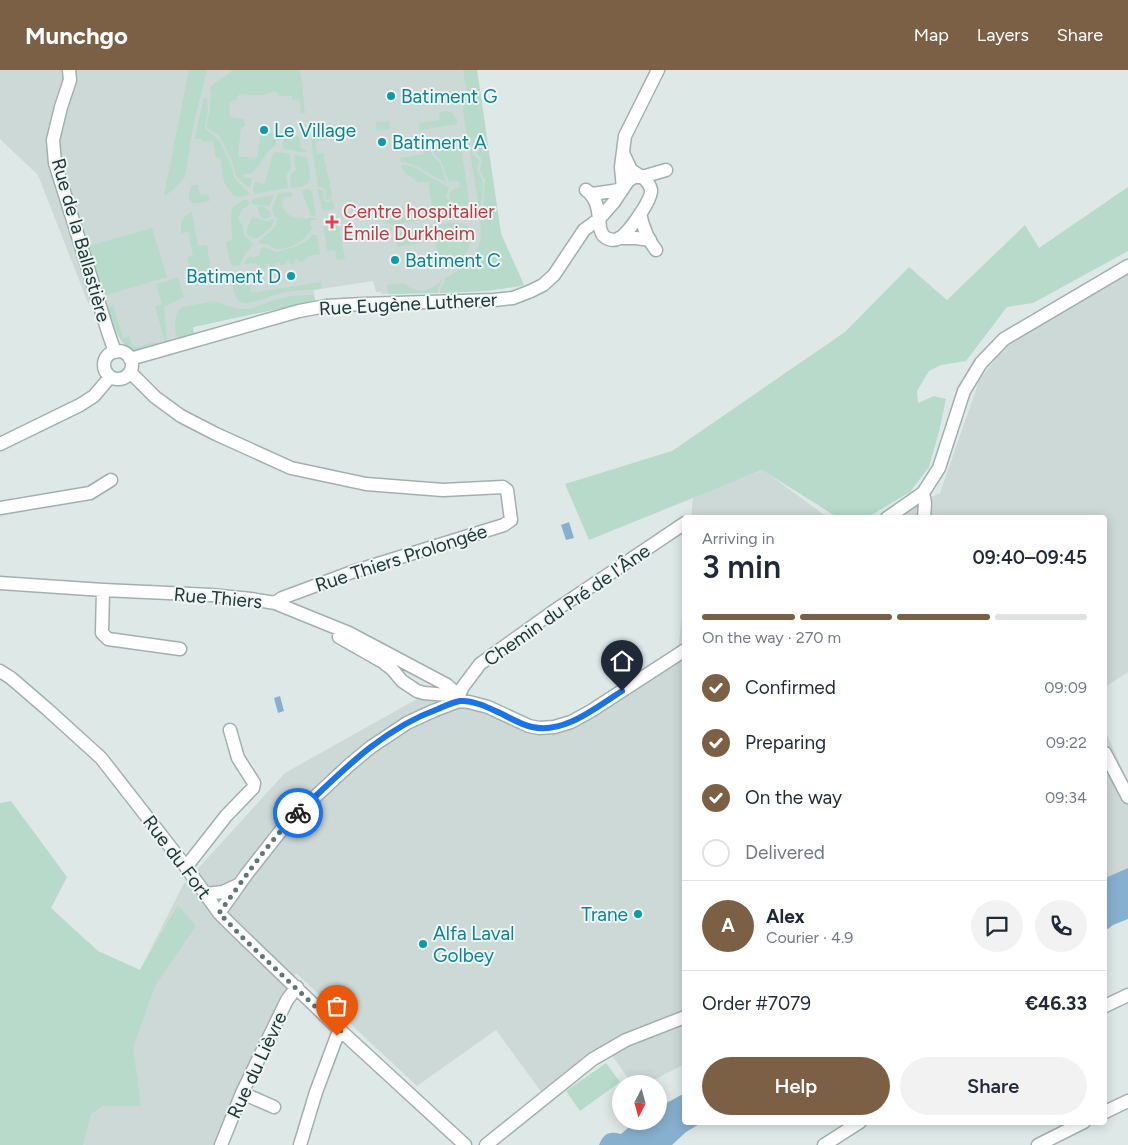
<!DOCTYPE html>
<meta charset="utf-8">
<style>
body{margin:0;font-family:Figtree,sans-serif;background:#f2f2f3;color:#1f2937;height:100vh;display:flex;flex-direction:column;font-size:19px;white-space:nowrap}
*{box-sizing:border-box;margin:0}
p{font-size:16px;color:#747a83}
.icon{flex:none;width:28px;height:28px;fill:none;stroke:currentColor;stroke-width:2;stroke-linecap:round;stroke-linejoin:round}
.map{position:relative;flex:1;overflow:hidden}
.panel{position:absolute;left:682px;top:445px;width:425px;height:610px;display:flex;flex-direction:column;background:#fff;border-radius:5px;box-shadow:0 2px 12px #0003}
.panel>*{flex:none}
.needle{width:32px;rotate:186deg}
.buttons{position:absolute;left:612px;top:1005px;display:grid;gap:10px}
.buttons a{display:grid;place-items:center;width:55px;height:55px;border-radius:50%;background:#fff;box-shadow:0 2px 12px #0003;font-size:25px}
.pin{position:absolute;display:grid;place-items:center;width:42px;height:42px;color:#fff;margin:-51px -21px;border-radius:50% 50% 50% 0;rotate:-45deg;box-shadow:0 0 5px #0007}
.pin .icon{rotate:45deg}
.courier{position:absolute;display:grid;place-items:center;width:50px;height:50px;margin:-25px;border:4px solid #1a73e8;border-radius:50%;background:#fff;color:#222;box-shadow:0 1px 6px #0007}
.overview em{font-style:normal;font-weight:600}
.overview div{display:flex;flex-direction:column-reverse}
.overview{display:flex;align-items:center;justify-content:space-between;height:85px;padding:0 20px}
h1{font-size:32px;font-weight:600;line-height:38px}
.bar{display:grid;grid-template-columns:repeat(4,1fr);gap:8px 5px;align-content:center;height:60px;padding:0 20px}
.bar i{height:6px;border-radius:4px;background:#e0e1e3}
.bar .current{background:#7c6046}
.bar p{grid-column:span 4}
.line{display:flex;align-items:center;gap:12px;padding:0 20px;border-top:1px solid #e0e1e3}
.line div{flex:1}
.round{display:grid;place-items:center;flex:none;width:52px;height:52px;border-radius:26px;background:#f2f2f3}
ol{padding:0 20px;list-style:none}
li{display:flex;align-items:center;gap:15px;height:55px}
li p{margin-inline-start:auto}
li .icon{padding:5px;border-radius:50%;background:#7c6046;color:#fff;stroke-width:4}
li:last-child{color:#747a83}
li i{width:28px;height:28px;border:2px solid #e0e1e3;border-radius:50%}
.action{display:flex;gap:10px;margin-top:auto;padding:10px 20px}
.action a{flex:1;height:58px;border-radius:30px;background:#7c6046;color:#fff;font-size:20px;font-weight:600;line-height:58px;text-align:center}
.action a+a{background:#f2f2f3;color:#1f2937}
header{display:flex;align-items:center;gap:30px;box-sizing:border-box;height:70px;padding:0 25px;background:#7c6046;color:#fff}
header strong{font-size:24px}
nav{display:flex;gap:28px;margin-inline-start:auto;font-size:18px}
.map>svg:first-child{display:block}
.built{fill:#cdd9d7}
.green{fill:#b7daca}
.water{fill:#87b0ce}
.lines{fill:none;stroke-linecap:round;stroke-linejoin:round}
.minor-casing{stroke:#a1b0af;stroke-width:15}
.minor{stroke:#fff;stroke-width:12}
.done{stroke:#627675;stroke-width:5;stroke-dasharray:0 9}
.route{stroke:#1a73e8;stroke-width:6}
.culture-dot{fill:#0f9aa8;stroke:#eef6f4;stroke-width:2}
.health-dot{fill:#e0444e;stroke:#eef6f4;stroke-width:2}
.labels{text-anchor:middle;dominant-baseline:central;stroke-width:4;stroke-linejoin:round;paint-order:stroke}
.culture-label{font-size:19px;fill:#0d838f;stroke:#eef6f4;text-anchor:start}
.health-label{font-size:19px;fill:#be3a42;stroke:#eef6f4;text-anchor:start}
.street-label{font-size:19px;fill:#203838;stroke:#eef6f4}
</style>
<header>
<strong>Munchgo</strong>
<nav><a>Map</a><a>Layers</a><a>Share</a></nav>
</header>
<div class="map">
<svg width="1128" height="1075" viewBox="0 0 1128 1075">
<rect width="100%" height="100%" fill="#dee9e7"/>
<path class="built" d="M0 0H477L501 164 524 215 520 216 486 221 381 224V222H376L373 211 314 220 315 231 193 257 194 264 142 279 136 281 133 280 124 274 121 271 110 245 105 229 88 233 38 105 0 69Z
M1128 202V602L1105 617V448H884L940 423 979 311 999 284 1028 259Z
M763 400 827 447 691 448 693 427Z
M685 512V994L646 1014H632L611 984 542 1023 496 960 417 1016 296 903 214 1075H61L63 1052 183 815 285 703 433 620 538 665 678 583Z
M1105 660 1128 712V798L1105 808Z"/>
<path class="green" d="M189 0H207L193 57 185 107 173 120 164 126Z
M232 0H299C304 14 303 29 305 44L301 43 299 29 292 30V26H279L278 23 274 21C264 27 251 25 239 24V26H237V30L231 31 229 34 230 47 244 49 245 56 241 58 238 86 257 88 260 66 274 63 276 71V74L267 83 259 95 251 104H244V107L250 108 252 110 250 117 246 116 238 108 235 103 232 91 219 65 211 61 207 58V54L210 40V29L212 26C208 15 212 15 221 9 225 6 229 3 232 0Z
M463 0H477L501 164 524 215 520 216 486 221 440 223C440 216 446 214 445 208 477 192 485 177 479 142L483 138 485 110 480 99C482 92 483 88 476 83L479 82V80L477 78 474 80 470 69 467 67 463 40 466 17Z
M204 27 207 29 208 40 205 58C209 64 216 65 219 71 223 78 227 86 230 93 233 98 232 103 235 108 239 114 245 118 249 123V125L237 127C221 117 223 104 220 87L216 88 213 71 202 72 201 69H195L197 57Z
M446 41 453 43 458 54 420 60 419 53 440 50 439 43Z
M389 51 390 59 376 61V52Z
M322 52 325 70 315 72 317 84 323 83 332 125 330 129 328 130 325 129 326 124V120L322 117H318L311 69V68L315 66V54Z
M282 65 299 66 301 78 306 80V82H300L284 79 283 78Z
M468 70 473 84 479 90C479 93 478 96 477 98 477 103 481 106 482 110 484 117 482 134 479 139Z
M460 71 469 131 467 138 460 143 451 131 449 124 453 119 460 117 459 111 449 112 441 91 435 85 431 76Z
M423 77H428L433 86 440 93 446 112C430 106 418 93 401 92L400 88 424 84Z
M277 82 290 84 291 97 286 106 288 118 255 124 253 119 254 113 256 112 263 114 266 111C265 106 268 105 269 99 271 93 270 89 274 83Z
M295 85 307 87C308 93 312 109 308 113 305 117 296 117 291 118L290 105 294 101 297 100 294 95Z
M403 95C414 95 422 102 430 107 437 111 443 113 449 118L446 127 458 144 392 155 380 150 433 142 428 112 418 113C414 105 405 108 401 96Z
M193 115H198L200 125 208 124 210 131C206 131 200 134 196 133 185 132 189 121 193 115Z
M1128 117V181L1033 233 1007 237 966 291 941 295 929 301 917 321 918 333 934 326 946 329 939 362 929 397 910 422 868 447H837L762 400 589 470 565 414 672 381 845 262 909 197 947 230 1025 155 1039 178Z
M308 119 312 122 316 147 310 145C310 136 302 129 303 120Z
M317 119 323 120 324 124 323 129 325 132H330L332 127 335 139 324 141 322 140Z
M291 122 293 125 292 127H284C282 132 281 134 284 139 288 148 297 148 306 149L310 147 317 149V150H312L310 154 311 157H313C306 170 291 179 277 179 272 179 270 175 266 174 263 174 261 174 258 173 265 163 275 163 277 149 267 137 275 135 278 124Z
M274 125 269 136 252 134V129Z
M243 130H248L249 135 242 139 238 149 243 156 244 165 253 174 244 186 240 195 234 196 231 194C229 188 227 179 226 172L232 170 231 147 232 138Z
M259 137C264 136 267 139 271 143L270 147 266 149 261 147 258 139Z
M192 142 198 176 207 175 212 207 198 209V217C193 212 187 194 188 187L193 186 189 162 181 163C180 154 182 145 192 142Z
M337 146 345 189 337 190 335 180 327 181 323 154 326 148Z
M254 147 266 151 272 149 274 150 271 158 258 168C246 168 245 163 249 154 252 148 248 152 254 147Z
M449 153C455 153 460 152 465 155 478 164 468 183 460 191 455 195 448 198 442 200L440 198 435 170 397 177 395 161Z
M152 158 167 207 104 226 89 176Z
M312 165H317L320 184 308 186V187L305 188V191L299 192V189H295V193L290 194 289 190 286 191V194L280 195 279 192 275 193 276 196 270 197 269 194H265L266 198H261L260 195 258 196 257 193 244 194 246 190 250 186 253 188 259 185 262 177C267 177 271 181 277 182 290 178 303 177 312 165Z
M248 201 251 223 321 212V219C308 221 295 219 282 223 255 229 233 250 232 205V203Z
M178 207 184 227 164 237 167 272H165L155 236 162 234 156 214Z
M443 209 438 218V223L390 224 388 222 387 215 403 213C419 225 430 222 443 209Z
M305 225H314L315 231 193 257 194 264 180 268 176 266C175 256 173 242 183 237L214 231 238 239H251L277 229 292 226Z
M113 235 123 268 129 266 131 273 136 277 155 272 157 273V274L136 281C118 275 113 255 108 239L110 236Z
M11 731 67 807 51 838 98 881 140 900 178 835 196 856 155 916 133 978 141 1036H103L91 1044 83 1075H0V733Z
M606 993 620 1012 580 1041 566 1021Z"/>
<path class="water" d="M569 452 574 468 566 470 561 455Z
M280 626 284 641 278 643 274 628Z
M1128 798V849L1113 855 1105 861V808Z
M685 1023V1052L701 1053 686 1062 672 1075H599C604 1063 609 1061 621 1064L636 1051H659V1037Z"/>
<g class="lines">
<defs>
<path id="minor" d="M69 0 70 10 61 37 53 70 55 93 108 262 115 282
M623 83 631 100 642 107 666 100
M634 107H642C646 110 650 114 651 120 652 130 629 162 620 168 613 172 603 169 601 161 599 157 600 153 599 149L614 132 628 111Z
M592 124 613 121 623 119 621 97 625 66 658 0
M640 144C643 157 648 170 656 180
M619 168H636L650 170
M104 295a14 14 0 1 1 28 0a14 14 0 1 1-28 0Z
M130 289 299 241 326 236 363 234 494 230 513 228 531 221 543 215 554 205 584 160 599 149C598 138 596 127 586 120
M130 302 155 327 181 346 216 364 291 398 366 414 443 420 503 417 507 420 511 450 504 455 352 502 282 528 275 533
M0 374 80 335 94 326 110 307
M923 423 925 433 924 448
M0 438 90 423 111 410
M887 448 923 423 939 398 964 321 981 293 1004 269 1128 196
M0 513 103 520 211 525 251 529 275 533 349 563 447 615 459 626V631
M103 520 102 563 108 569 180 579
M339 567 383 592 392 599 402 611 417 621 424 623 459 626 462 618 480 594 551 543 685 453
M0 601 11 608 47 639 101 688 186 797 219 843 234 858 341 961 465 1075
M1105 683 1128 727
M186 797 226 746 253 718 254 713 238 688 230 660
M206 824 223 822 238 815
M219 843 246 805 286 754 348 696 371 677 407 653 433 641 459 631 469 632 488 637 529 656 539 658 554 657 571 652 591 641 685 580
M1105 936 1128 925
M242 1023 274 1037
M1105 1042 1128 1031
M221 1075 242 1023 287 930 297 917
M300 1075 316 1022 337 966 341 961
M486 1075 593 989 626 970 685 947
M824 1075 860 1052
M1038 1075 1084 1052"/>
</defs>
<use href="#minor" class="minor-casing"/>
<use href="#minor" class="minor"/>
</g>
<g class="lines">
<path class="done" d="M298 743C268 772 244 809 219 843L242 867 341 961 337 966"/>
<path class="route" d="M298 743C341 702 382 659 438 639 445 636 453 632 460 631 475 630 491 639 504 645 512 649 522 655 532 657 565 664 595 638 622 621"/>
</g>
<g class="culture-dot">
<circle cx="391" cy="26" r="5"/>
<circle cx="264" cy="60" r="5"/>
<circle cx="382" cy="72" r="5"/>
<circle cx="395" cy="190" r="5"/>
<circle cx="291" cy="206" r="5"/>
<circle cx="638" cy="844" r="5"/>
<circle cx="423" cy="874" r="5"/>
</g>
<path class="health-dot" d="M329.5 144.5h5v5h5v5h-5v5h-5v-5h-5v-5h5z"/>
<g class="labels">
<g class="culture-label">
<text x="401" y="26">Batiment G</text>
<text x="274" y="60">Le Village</text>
<text x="392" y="72">Batiment A</text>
<text x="405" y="190">Batiment C</text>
<text x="281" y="206" text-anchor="end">Batiment D</text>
<text x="628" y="844" text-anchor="end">Trane</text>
<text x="433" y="863">Alfa Laval<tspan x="433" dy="22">Golbey</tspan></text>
</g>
<g class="health-label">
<text x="343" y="141">Centre hospitalier<tspan x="343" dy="22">Émile Durkheim</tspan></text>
</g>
<g class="street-label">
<text transform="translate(81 170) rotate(74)">Rue de la Ballastière</text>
<text transform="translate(408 234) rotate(-3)">Rue Eugène Lutherer</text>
<text transform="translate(401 488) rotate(-18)">Rue Thiers Prolongée</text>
<text transform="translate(218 528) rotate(5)">Rue Thiers</text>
<text transform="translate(567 535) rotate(-35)">Chemin du Pré de l'Âne</text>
<text transform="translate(177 787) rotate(53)">Rue du Fort</text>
<text transform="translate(257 995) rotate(-65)">Rue du Lièvre</text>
</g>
</g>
</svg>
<div class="buttons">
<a><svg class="needle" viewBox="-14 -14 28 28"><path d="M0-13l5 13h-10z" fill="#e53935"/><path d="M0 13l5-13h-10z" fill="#747a83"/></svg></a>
</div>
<div class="pin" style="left:337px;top:966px;background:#ea580c"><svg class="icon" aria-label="bag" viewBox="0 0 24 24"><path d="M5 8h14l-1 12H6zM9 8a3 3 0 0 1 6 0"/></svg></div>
<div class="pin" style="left:622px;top:621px;background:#1f2937"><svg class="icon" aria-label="home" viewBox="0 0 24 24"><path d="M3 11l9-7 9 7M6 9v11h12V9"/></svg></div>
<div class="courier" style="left:298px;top:743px"><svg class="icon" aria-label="bike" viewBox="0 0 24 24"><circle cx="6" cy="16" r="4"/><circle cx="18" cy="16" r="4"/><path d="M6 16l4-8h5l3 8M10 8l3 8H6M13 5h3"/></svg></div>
<section class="panel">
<div class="overview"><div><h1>3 min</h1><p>Arriving in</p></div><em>09:40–09:45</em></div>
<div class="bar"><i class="current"></i><i class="current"></i><i class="current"></i><i></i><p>On the way · 270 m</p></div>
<ol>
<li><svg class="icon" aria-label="check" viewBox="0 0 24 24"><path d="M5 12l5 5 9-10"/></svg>Confirmed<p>09:09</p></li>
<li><svg class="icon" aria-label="check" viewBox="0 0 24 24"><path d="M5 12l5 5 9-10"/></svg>Preparing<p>09:22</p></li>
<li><svg class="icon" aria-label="check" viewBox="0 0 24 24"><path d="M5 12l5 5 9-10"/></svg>On the way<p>09:34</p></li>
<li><i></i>Delivered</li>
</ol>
<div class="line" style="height:90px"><b class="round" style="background:#7c6046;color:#fff">A</b><div><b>Alex</b><p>Courier · 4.9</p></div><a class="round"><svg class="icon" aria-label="chat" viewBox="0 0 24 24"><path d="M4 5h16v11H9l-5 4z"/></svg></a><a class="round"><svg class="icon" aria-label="phone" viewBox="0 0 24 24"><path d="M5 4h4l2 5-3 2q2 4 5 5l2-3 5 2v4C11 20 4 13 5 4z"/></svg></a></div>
<div class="line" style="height:65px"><div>Order #7079</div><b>€46.33</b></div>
<div class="action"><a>Help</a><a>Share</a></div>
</section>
</div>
